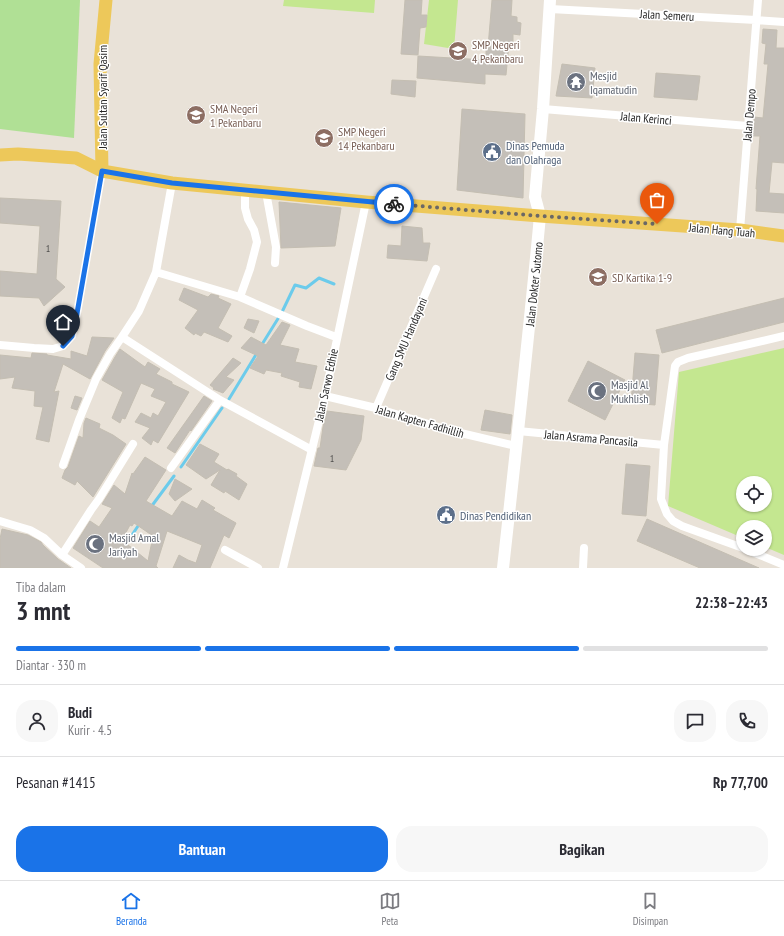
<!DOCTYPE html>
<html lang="id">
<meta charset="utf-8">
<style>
body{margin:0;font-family:"PT Sans Narrow",sans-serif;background:#f7f7f7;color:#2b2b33;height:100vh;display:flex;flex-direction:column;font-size:15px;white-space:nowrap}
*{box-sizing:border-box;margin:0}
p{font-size:13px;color:#7c7c81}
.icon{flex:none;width:22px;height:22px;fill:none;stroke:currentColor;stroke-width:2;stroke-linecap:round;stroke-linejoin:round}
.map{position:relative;height:568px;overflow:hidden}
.sheet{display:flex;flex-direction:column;background:#fff;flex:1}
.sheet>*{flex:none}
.buttons{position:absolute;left:736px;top:476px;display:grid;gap:8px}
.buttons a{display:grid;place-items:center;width:36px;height:36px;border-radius:50%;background:#fff;box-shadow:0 1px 3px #0004;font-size:20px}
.pin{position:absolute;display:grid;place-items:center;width:34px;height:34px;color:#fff;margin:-41px -17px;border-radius:50% 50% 50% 0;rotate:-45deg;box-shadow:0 0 4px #0007}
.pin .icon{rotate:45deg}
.courier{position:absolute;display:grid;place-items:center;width:40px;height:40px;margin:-20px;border:3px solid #1a73e8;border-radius:50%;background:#fff;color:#222;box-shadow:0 1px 5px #0007}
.overview em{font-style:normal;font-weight:700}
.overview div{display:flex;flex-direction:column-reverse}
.overview{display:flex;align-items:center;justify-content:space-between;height:68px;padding:0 16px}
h1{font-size:26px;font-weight:700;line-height:30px}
.bar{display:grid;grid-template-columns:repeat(4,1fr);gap:6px 4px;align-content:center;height:48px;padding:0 16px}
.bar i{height:5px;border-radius:3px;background:#e1e1e2}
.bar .on{background:#1a73e8}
.bar p{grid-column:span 4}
.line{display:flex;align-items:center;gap:10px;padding:0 16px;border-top:1px solid #e1e1e2}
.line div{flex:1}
.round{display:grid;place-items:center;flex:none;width:42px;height:42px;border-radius:16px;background:#f7f7f7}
.action{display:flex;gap:8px;margin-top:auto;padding:8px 16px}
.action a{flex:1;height:46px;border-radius:16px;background:#1a73e8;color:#fff;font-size:16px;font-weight:700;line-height:46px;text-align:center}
.action a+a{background:#f7f7f7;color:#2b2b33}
.menu{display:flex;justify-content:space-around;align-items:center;height:56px;border-top:1px solid #e1e1e2;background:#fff;font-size:11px;color:#7c7c81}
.menu a{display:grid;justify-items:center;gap:2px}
.menu .on{color:#1a73e8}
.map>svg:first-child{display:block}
.green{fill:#b0e095}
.pitch{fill:#c4e790;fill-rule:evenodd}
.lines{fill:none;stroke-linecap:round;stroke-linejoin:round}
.stream{stroke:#6ccbeb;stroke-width:3}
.building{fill:#c4bfb8;stroke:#c4beb2;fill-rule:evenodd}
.street{stroke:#fff;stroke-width:8}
.secondary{stroke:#fff;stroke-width:12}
.primary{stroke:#edc85a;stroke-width:13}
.done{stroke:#6b6865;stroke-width:4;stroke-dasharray:0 7.2}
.route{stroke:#1a73e8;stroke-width:5}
.labels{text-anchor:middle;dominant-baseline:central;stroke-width:3;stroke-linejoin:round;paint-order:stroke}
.number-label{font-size:10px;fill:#4e4d4b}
.street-label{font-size:12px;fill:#272727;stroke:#fff}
.education-label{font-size:12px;fill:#785e54;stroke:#fff;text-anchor:start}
.worship-label{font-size:12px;fill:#5b616d;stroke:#fff;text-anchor:start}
.service-label{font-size:12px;fill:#4e5e75;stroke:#fff;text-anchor:start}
</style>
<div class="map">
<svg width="784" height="568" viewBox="0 0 784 568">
<rect width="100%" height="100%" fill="#e9e2d8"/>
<path class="green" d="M0 0H80L74 138 0 129Z"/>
<path class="pitch" d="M284 0H375L374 13 283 6Z
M429 0H458L454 49 424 44Z
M784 348V555L765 547V527H743V538L668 506 679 372ZM743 483H765V505H743Z"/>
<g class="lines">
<path class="stream" d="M282 312 295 285 306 288 319 278 334 284
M261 346 279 317
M229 399 257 353
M181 467 222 408
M151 507 174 476
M124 547 140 523"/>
</g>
<path class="building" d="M405 0H422L421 15H427L426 27 420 28 418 55 401 54Z
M492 0H512L511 16 517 17V22L521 23 520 35 513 34V44L509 43 506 75 485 74V84L417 78 418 56 486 60V47H488Z
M763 29 777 30 776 48H784V163L772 162 769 193 784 194V213L756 211 757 189H756L760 136H753L754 123V117L763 118 768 64H764L766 44 762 43Z
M562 64 595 68 592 98 556 96Z
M656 73 700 76 697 100 654 97Z
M392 80 416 81 415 97 391 94Z
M462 109 525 114 523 198 457 190Z
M0 198 61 201 56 279 65 287 44 306 39 298 0 296V271L37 274 40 226 0 223Z
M279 202 341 208 335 246 281 248Z
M402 226 422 228 423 243H430L427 261 387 258 388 245 401 246Z
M184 288 208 297 211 294 219 296 218 298 231 304 218 328 232 336 228 342 204 332 201 336 195 333 194 335 185 328 198 310 179 300Z
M784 298V322L662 353 656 330Z
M248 319 259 321 254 333 244 328Z
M282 322 290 325 280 345 299 349 295 362 317 366 311 389 299 387 300 382 281 376 282 373 266 370 264 374 250 368 258 356 241 348 251 337 266 345Z
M92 337 114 338 105 351 90 379 63 364 54 392 59 391 49 442 36 439 43 407 34 406 35 391 12 388 15 377 0 379V355L31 358 32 353 47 354V355L71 359V351L87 356Z
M120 349 145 367 148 362 160 369 156 374 172 382V384L189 392 158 443 153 440 151 445 142 438 150 428 135 422 141 413 151 418 153 413 158 416 166 402 151 396 155 389 141 383 125 419 122 418 120 423 112 418 123 392 102 380 115 357Z
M635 353 659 355 655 405 631 403Z
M233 358 241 363 226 377 234 380 223 393 213 389 214 388 210 385Z
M588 361 625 380 605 420 568 401Z
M75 396 82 398 77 410 71 408Z
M204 396 212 401 191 431 190 430 175 453 167 448Z
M485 410 512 415 510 434 481 430Z
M327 411 364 416 361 440 346 470 314 466 318 448H320L323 427Z
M86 418 100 424 99 428 113 435 126 444 93 497 77 481 75 485 62 478 65 470 68 467 79 436 83 438 84 423Z
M200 444 219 454 214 462 227 470 228 469 237 474 236 476 247 484 239 500 225 491 224 493 211 485 220 470 206 479 186 465Z
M145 457 166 470 146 501 172 516 182 501 197 509 202 500 215 508 213 510 236 523 229 538 224 535 210 568H173L179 555 188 560 196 563 202 545 167 531 156 566 158 568H103L73 548 90 521 99 527 112 508 102 504 114 485 125 494 132 473 133 474ZM134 523 153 536 148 561 122 540 130 525 132 526Z
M626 464 650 466 646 516 622 514Z
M175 479 192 489 175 501 169 494Z
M647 519 704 544 759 568H700L637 541Z
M2 529 28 535 41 542 43 545 44 546 58 559 71 568H0V539Z"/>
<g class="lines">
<path class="street" d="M550 9 756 20 784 22
M543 109 748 126
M266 192 276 247 275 263
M740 230 758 0
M156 272 240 297 307 326 336 337
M240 297 250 269 257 242 254 230 248 219 245 208V190
M122 337 220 400 312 450
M0 345 34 348 53 349 63 346 72 336 76 319 102 171
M325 396 376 408 448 430 516 446
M376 408 436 269
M518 431 664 445
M63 465 79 420 96 379 110 354 122 337 139 311 156 272 172 183
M171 468 220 400
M0 521 13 525 30 530 44 538 62 555 81 568
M743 548 682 526 673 521 667 514 661 499 664 445 675 366 678 362 688 358 784 336
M745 549 784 565
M225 550 258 568
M62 555 91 510 99 499 133 444
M283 568 325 396 366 202
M583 568 584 548"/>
<path class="secondary" d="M503 568C516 451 529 334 540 216L535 197 543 109 550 0"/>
<path class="primary" d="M0 155 18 154 76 158 102 171 172 183 366 202 540 216 740 230 784 236
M102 171 100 64 106 0"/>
</g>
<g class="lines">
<path class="done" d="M394 204 540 216 657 224"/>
<path class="route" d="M63 346 72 336 76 319 102 171 172 183 394 204"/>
</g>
<defs>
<symbol id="school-disc" viewBox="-11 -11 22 22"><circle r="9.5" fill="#8d6e63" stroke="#fff"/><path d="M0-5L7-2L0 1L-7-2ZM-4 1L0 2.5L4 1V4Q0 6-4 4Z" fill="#fff"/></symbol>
<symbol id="temple-disc" viewBox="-11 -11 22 22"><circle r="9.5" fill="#6b7280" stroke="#fff"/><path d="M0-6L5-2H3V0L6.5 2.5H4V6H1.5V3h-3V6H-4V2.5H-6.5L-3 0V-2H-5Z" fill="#fff"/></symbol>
<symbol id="civic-disc" viewBox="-11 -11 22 22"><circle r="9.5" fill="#5c6f8a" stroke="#fff"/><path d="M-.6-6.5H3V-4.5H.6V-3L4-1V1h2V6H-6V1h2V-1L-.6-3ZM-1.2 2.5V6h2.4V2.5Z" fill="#fff"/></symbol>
<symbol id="mosque-disc" viewBox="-11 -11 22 22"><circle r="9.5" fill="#6b7280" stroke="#fff"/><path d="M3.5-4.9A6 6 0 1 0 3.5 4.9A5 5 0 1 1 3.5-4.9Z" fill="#fff"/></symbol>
</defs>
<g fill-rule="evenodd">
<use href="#school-disc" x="447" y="40" width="22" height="22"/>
<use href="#temple-disc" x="565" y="71" width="22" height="22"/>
<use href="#school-disc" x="185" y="104" width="22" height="22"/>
<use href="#school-disc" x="313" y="127" width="22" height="22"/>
<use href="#civic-disc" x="481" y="141" width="22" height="22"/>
<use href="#school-disc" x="587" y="266" width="22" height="22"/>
<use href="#mosque-disc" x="586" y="380" width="22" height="22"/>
<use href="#civic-disc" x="435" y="504" width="22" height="22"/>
<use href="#mosque-disc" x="84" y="533" width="22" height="22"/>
</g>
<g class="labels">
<g class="number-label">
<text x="48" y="248">1</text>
<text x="332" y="458">1</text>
</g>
<g class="street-label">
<text transform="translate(667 15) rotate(3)">Jalan Semeru</text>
<text transform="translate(102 97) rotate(-90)">Jalan Sultan Syarif Qasim</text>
<text transform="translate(749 115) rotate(-85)">Jalan Dempo</text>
<text transform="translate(646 118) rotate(5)">Jalan Kerinci</text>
<text transform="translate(722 230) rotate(5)">Jalan Hang Tuah</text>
<text transform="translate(534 284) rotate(-84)">Jalan Dokter Sutomo</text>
<text transform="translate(406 339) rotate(-67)">Gang SMU Handayani</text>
<text transform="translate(326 385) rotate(-78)">Jalan Sarwo Edhie</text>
<text transform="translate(420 421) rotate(16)">Jalan Kapten Fadhillih</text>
<text transform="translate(591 438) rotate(5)">Jalan Asrama Pancasila</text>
</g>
<g class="education-label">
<text x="472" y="44">SMP Negeri<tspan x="472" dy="14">4 Pekanbaru</tspan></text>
<text x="210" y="108">SMA Negeri<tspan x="210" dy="14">1 Pekanbaru</tspan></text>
<text x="338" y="131">SMP Negeri<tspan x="338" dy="14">14 Pekanbaru</tspan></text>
<text x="612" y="277">SD Kartika 1-9</text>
</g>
<g class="worship-label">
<text x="590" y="75">Mesjid<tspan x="590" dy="14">Iqamatudin</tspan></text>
<text x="611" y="384">Masjid Al<tspan x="611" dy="14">Mukhlish</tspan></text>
<text x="109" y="537">Masjid Amal<tspan x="109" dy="14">Jariyah</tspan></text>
</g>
<g class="service-label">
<text x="506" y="145">Dinas Pemuda<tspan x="506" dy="14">dan Olahraga</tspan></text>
<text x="460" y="515">Dinas Pendidikan</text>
</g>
</g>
</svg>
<div class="buttons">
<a><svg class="icon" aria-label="locate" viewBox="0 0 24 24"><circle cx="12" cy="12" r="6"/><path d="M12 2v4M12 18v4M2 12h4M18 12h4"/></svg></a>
<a><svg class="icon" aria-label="layers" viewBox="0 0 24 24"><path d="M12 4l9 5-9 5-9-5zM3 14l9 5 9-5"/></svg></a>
</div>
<div class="pin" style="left:657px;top:224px;background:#ea580c"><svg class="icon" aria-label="bag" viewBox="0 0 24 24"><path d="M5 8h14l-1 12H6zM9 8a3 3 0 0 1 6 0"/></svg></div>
<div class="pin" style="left:63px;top:346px;background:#1f2937"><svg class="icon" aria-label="home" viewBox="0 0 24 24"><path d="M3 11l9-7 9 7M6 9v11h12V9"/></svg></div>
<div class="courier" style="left:394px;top:204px"><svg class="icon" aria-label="bike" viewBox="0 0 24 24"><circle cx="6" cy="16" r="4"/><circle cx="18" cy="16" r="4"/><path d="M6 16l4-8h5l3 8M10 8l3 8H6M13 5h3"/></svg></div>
</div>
<section class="sheet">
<div class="overview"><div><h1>3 mnt</h1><p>Tiba dalam</p></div><em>22:38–22:43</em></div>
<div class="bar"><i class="on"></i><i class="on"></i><i class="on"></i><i></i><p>Diantar · 330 m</p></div>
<div class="line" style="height:72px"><a class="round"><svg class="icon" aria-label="person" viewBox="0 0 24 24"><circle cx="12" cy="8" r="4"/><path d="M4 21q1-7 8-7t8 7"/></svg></a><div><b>Budi</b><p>Kurir · 4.5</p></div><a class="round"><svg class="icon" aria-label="chat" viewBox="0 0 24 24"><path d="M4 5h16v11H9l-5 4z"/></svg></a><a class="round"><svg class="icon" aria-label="phone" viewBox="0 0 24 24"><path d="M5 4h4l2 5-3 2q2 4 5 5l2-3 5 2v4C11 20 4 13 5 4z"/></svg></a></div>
<div class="line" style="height:52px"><div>Pesanan #1415</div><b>Rp 77,700</b></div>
<div class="action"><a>Bantuan</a><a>Bagikan</a></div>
</section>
<nav class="menu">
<a class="on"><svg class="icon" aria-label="home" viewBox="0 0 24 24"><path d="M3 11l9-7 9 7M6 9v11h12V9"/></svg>Beranda</a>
<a><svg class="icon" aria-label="map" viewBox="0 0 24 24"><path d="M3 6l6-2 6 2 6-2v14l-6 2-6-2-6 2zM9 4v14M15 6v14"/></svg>Peta</a>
<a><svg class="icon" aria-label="saved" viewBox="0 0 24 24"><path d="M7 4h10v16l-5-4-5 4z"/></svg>Disimpan</a>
</nav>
